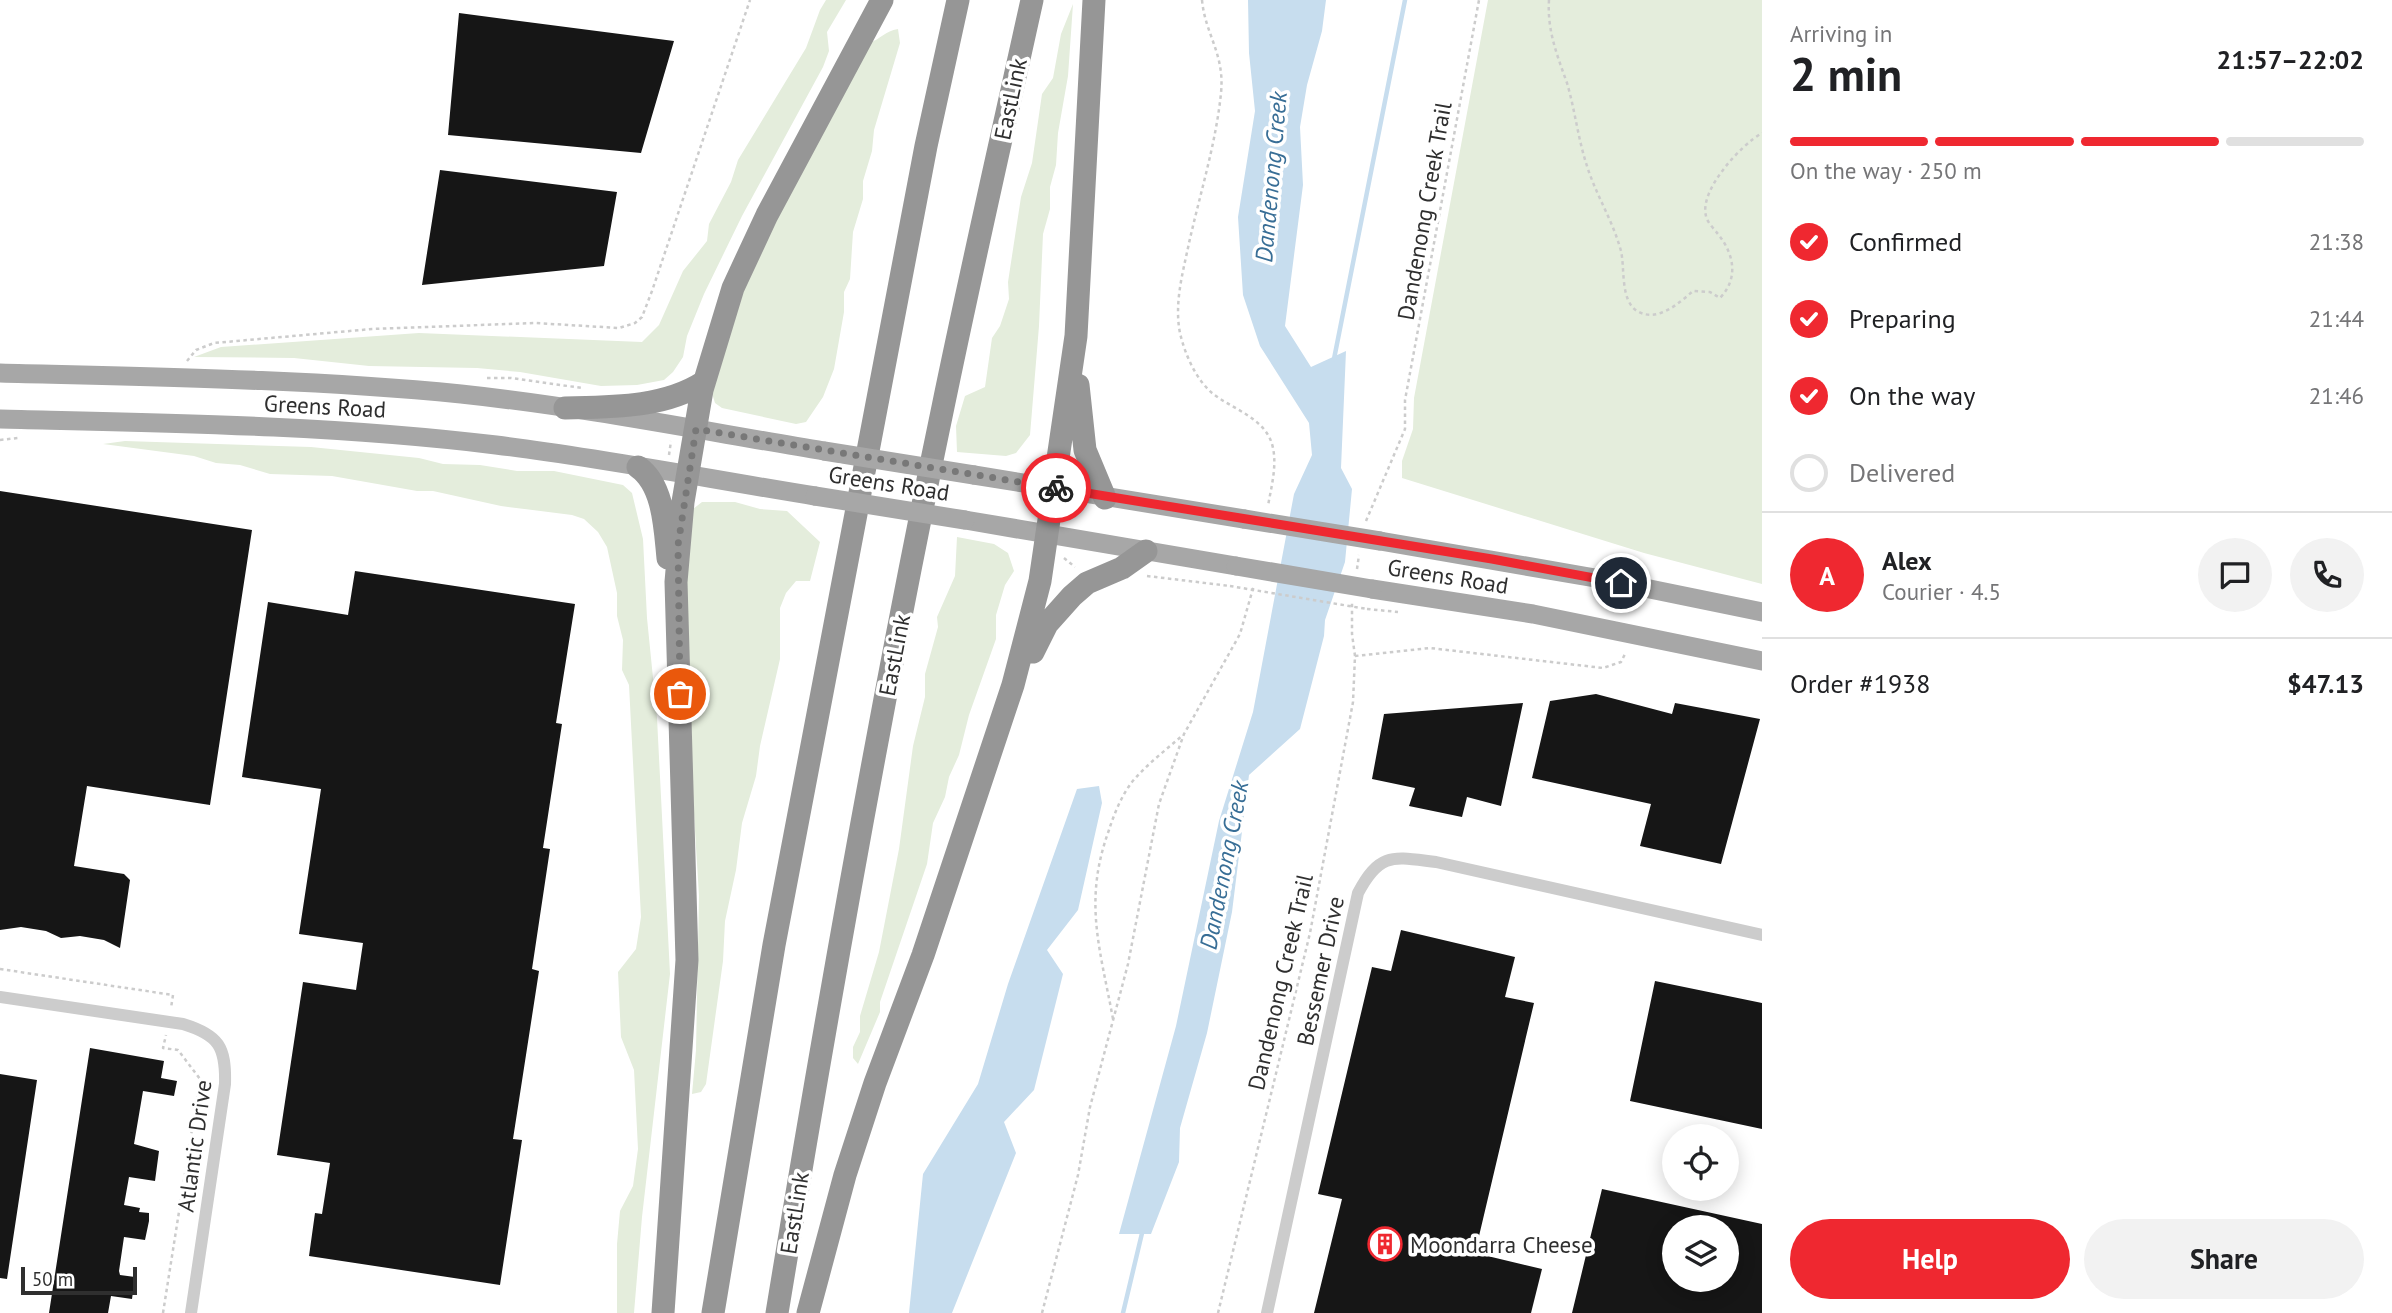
<!DOCTYPE html>
<meta charset="utf-8">
<style>
body{margin:0;font-family:"PT Sans",sans-serif;background:#f2f2f2;color:#202124;height:100vh;display:flex;flex-direction:column;font-size:26px;white-space:nowrap}
*{box-sizing:border-box;margin:0}
p{font-size:23px;color:#757577}
.icon{flex:none;width:38px;height:38px;fill:none;stroke:currentColor;stroke-width:2;stroke-linecap:round;stroke-linejoin:round}
.map{position:relative;flex:1;overflow:hidden}
.side{display:flex;flex-direction:column;background:#fff;width:630px}
.side>*{flex:none}
.fabs{position:absolute;left:1662px;top:1124px;display:grid;gap:14px}
.fabs a{display:grid;place-items:center;width:77px;height:77px;border-radius:50%;background:#fff;box-shadow:0 4px 18px #0003;font-size:35px}
.scale{position:absolute;left:21px;bottom:18px;width:116px;box-sizing:border-box;padding-left:7px;border:4px solid #2f2f2f;border-top:0;font-size:19px;line-height:24px;white-space:nowrap;color:#2f2f2f;-webkit-text-stroke:5px #fff;paint-order:stroke}
.pin{position:absolute;display:grid;place-items:center;width:60px;height:60px;color:#fff;margin:-30px;border:4px solid #fff;border-radius:50%;box-shadow:0 2px 7px #0007}
.courier{position:absolute;display:grid;place-items:center;width:70px;height:70px;margin:-35px;border:5px solid #ef2830;border-radius:50%;background:#fff;color:#222;box-shadow:0 2px 9px #0007}
.headline em{font-style:normal;font-weight:800}
.headline div{display:flex;flex-direction:column-reverse}
.headline{display:flex;align-items:center;justify-content:space-between;height:119px;padding:0 28px}
h1{font-size:46px;font-weight:800;line-height:52px}
.bar{display:grid;grid-template-columns:repeat(4,1fr);gap:10px 7px;align-content:center;height:84px;padding:0 28px}
.bar i{height:9px;border-radius:5px;background:#e0e0e0}
.bar .on{background:#ef2830}
.bar p{grid-column:span 4}
.line{display:flex;align-items:center;gap:18px;padding:0 28px;border-top:2px solid #e0e0e0}
.line div{flex:1}
.round{display:grid;place-items:center;flex:none;width:74px;height:74px;border-radius:37px;background:#f2f2f2}
ol{padding:0 28px;list-style:none}
li{display:flex;align-items:center;gap:21px;height:77px}
li p{margin-inline-start:auto}
li .icon{padding:7px;border-radius:50%;background:#ef2830;color:#fff;stroke-width:4}
li:last-child{color:#757577}
li i{width:38px;height:38px;border:4px solid #e0e0e0;border-radius:50%}
.primary-button{display:flex;gap:14px;margin-top:auto;padding:14px 28px}
.primary-button a{flex:1;height:80px;border-radius:42px;background:#ef2830;color:#fff;font-size:28px;font-weight:800;line-height:80px;text-align:center}
.primary-button a+a{background:#f2f2f2;color:#202124}
main{display:flex;flex:1;min-height:0}
.map>svg:first-child{display:block}
.green{fill:#e4eddc}
.water{fill:#c7ddee}
.lines{fill:none;stroke-linecap:round;stroke-linejoin:round}
.stream{stroke:#c7ddee;stroke-width:4.5}
.building{fill:#161616;fill-rule:evenodd}
.path{stroke:#ccc;stroke-width:2.5;stroke-dasharray:3.5 3.5;stroke-linecap:butt}
.street{stroke:#ccc;stroke-width:12}
.primary{stroke:#a7a7a7;stroke-width:19}
.highway{stroke:#969696;stroke-width:23}
.path-bridge{stroke:#ccc;stroke-width:2.5;stroke-dasharray:3.5 3.5;stroke-linecap:butt}
.primary-bridge{stroke:#a7a7a7;stroke-width:19}
.done{stroke:#787878;stroke-width:7;stroke-dasharray:0 12.6}
.route{stroke:#ef2830;stroke-width:9}
.labels{text-anchor:middle;dominant-baseline:central;stroke-width:7;stroke-linejoin:round;paint-order:stroke}
.street-label{font-size:23px;fill:#2f2f2f;stroke:#fff}
.poi-label{font-size:23px;fill:#2f2f2f;stroke:#fff;text-anchor:start}
.water-label{font-size:24px;font-style:italic;fill:#386e96;stroke:#fff}
</style>
<main>
<div class="map">
<svg width="1762" height="1313" viewBox="0 0 1762 1313">
<rect width="100%" height="100%" fill="#fff"/>
<path class="green" d="M826 0H846L827 32 829 51 823 67 742 216 704 294 687 336 683 357 673 372 664 380 637 385 601 386 520 372 477 368 369 366 294 358 194 357 221 347 419 333 642 342 659 325 683 271 707 241 709 224 731 182 738 160 806 48 820 10Z
M1488 0H1762V584L1644 553 1402 478V461L1413 429 1414 398Z
M1073 4 1068 76 1058 133 1056 165 1050 187V209L1043 234 1039 326 1030 435 1016 453 1006 456 957 452 956 426 965 396 985 387 992 338 1000 326 1009 299 1008 282 1021 197 1032 163 1042 94 1053 78 1061 34Z
M898 29 900 43 874 130 872 151 863 181V199L853 232 850 279 844 292V312L834 369 823 397 806 422 796 424 722 408 715 403 711 390 720 334 792 183C805 173 804 164 810 150 829 113 854 82 869 43 881 39 885 31 898 29Z
M125 441 311 447 419 458 443 464 480 465 517 471H554L623 485 632 493 643 539 647 618 657 718 670 974 642 1217 634 1313H617V1244L620 1211 633 1186 638 1149 634 1070 621 1037 618 972 636 949 641 917 629 685 622 670 623 640 617 616V593L607 547 598 532 584 519 572 515 501 506 433 491H417L332 476 270 474 240 465 216 463 194 456 103 444Z
M702 502H735L760 509 787 511 820 542 810 581H796L786 593 780 608V659L760 746 756 776 742 823 736 870 725 921 723 961 706 1084 701 1092 692 1094 696 1050 699 896 691 765 686 565 693 509Z
M957 537 994 544 1008 553 1014 571 1005 585 996 615V639L969 715 959 755 949 777 945 797 933 823 927 864 880 1002V1012L858 1064 853 1058V1047L860 1032V1016L879 952 899 849 913 746 925 697V674L938 627 937 617 955 576Z"/>
<path class="water" d="M1248 0H1326L1322 31 1307 85 1300 127 1303 185 1285 326 1311 367 1346 351 1341 468 1352 489 1345 562 1325 620 1324 636 1300 729 1249 775 1232 912 1207 1033 1180 1128 1179 1162 1151 1234H1119L1176 1026 1219 821 1253 712 1294 494 1312 455 1309 423 1260 346 1243 295 1238 217 1255 111 1249 53Z
M1099 786 1102 803 1078 910 1047 950 1063 974 1034 1090 1004 1122 1016 1153 952 1313H909L923 1174 978 1084 1008 984 1077 789Z"/>
<g class="lines">
<path class="stream" d="M1334 359 1405 0
M1123 1313 1143 1229"/>
</g>
<path class="building" d="M459 13 674 41 641 153 448 135Z
M440 170 617 192 604 266 422 285Z
M0 491 252 530 210 805 87 786 74 866 124 874 130 880 120 948 104 940 80 936 61 938 46 931 21 927 0 930Z
M355 571 575 604 556 723 562 724 543 848 550 849 532 969 539 971 513 1139 522 1140 500 1285 309 1256 315 1213 322 1214 330 1163 277 1155 303 982 356 990 363 943 299 934 321 789 242 777 268 602 348 615Z
M1596 694 1672 714 1675 703 1760 719 1721 864 1640 846 1651 804 1532 778 1550 701Z
M1523 703 1501 806 1467 797 1462 817 1409 806 1415 788 1372 779 1384 714Z
M1401 930 1515 957 1505 997 1534 1003 1475 1253 1542 1269 1531 1313H1314L1342 1199 1318 1194 1372 967 1391 971Z
M1655 981 1762 1003V1129L1630 1101Z
M90 1048 164 1061 161 1078 177 1081 174 1096 143 1091 134 1144 159 1151 155 1181 129 1177 124 1205 140 1208 139 1212 149 1213V1221L145 1240 124 1237 119 1271 120 1275 135 1277 132 1299 111 1296 108 1313H49Z
M0 1074 37 1080 7 1279 0 1278Z
M1602 1189 1762 1224V1313H1572ZM1675 1227H1727V1279H1675Z"/>
<g class="lines">
<path class="path" d="M1202 0C1205 34 1225 54 1221 93 1216 143 1200 194 1189 243 1183 272 1174 303 1180 333 1185 354 1195 378 1212 393 1233 410 1267 418 1273 448 1277 467 1271 488 1268 506
M1549 0C1547 30 1557 55 1567 83 1575 110 1578 139 1587 166 1596 195 1613 221 1621 251 1625 268 1620 300 1637 311 1657 323 1678 304 1693 291L1710 292 1720 298C1739 278 1734 254 1718 234 1714 229 1707 222 1706 216 1699 190 1741 145 1762 133
M187 361 196 350 214 343 372 329 535 323 619 328 635 323 642 317 652 291 750 0
M487 378H511L582 388
M0 440 18 438
M669 455 671 441
M1366 521 1405 429V400L1479 0
M1064 558 1075 567
M1357 569 1359 555
M1147 576 1230 586
M1367 609 1398 612
M1355 656 1430 648 1603 668 1621 662 1626 652
M0 969 173 995 171 1008
M1113 1019C1100 948 1083 901 1109 830 1114 814 1122 795 1132 782 1147 764 1166 750 1183 735
M163 1313 200 1079 178 1050 163 1048 166 1035
M1042 1313 1078 1175 1090 1107 1128 964 1159 804 1184 734 1240 634 1254 585
M1218 1313 1310 933 1353 702 1355 656 1352 634V603"/>
<path class="street" d="M0 997 183 1024C219 1035 226 1047 225 1084L191 1313
M1267 1313 1358 893C1380 851 1394 857 1436 862L1762 935"/>
<path class="primary" d="M0 373C154 377 308 379 461 394 583 407 703 431 824 451
M0 419C165 423 332 425 496 445 603 458 709 479 815 496
M974 475 1244 519
M965 520 1236 566
M1380 541 1601 579 1762 612
M1372 589 1533 614 1762 661"/>
<path class="highway" d="M1078 385 1085 450 1105 498
M565 408C611 407 664 408 704 382
M638 467C664 485 665 529 668 558
M1033 652 1047 624 1072 596 1087 583 1122 568 1146 551
M663 1313 687 960 676 582 683 502 702 390 733 288 767 215 882 0
M713 1313 774 945 926 146 958 0
M777 1313C827 1010 880 708 943 407 971 271 1002 136 1032 0
M808 1313 845 1175 875 1083 923 955 1013 685 1040 581 1076 336 1094 0"/>
<path class="path-bridge" d="M1230 586 1367 609"/>
<path class="primary-bridge" d="M824 451 974 475
M815 496 965 520
M1244 519 1380 541
M1236 566 1372 589"/>
</g>
<g class="lines">
<path class="done" d="M680 694 678 545 696 429 1056 488"/>
<path class="route" d="M1056 488 1492 559 1621 583"/>
</g>
<defs>
<symbol id="building-ring" viewBox="-11 -11 22 22"><circle r="9.5" fill="#fff" stroke="#ef2830" stroke-width="1.5"/><path d="M-4-6H4V6H1V3H-1V6H-4ZM-2.5-4.3h1.7v1.8h-1.7ZM.8-4.3h1.7v1.8H.8ZM-2.5-1h1.7V.8h-1.7ZM.8-1h1.7V.8H.8Z" fill="#ef2830"/></symbol>
</defs>
<g fill-rule="evenodd">
<use href="#building-ring" x="1366" y="1225" width="38" height="38"/>
</g>
<g class="labels">
<g class="street-label">
<text transform="translate(1010 99) rotate(-78)">EastLink</text>
<text transform="translate(1424 211) rotate(-80)">Dandenong Creek Trail</text>
<text transform="translate(325 406) rotate(3)">Greens Road</text>
<text transform="translate(889 483) rotate(9)">Greens Road</text>
<text transform="translate(1448 576) rotate(9)">Greens Road</text>
<text transform="translate(894 655) rotate(-79)">EastLink</text>
<text transform="translate(1320 971) rotate(-78)">Bessemer Drive</text>
<text transform="translate(1280 982) rotate(-77)">Dandenong Creek Trail</text>
<text transform="translate(194 1146) rotate(-82)">Atlantic Drive</text>
<text transform="translate(794 1213) rotate(-81)">EastLink</text>
</g>
<g class="poi-label">
<text x="1410" y="1244">Moondarra Cheese</text>
</g>
<g class="water-label">
<text transform="translate(1271 177) rotate(-85)">Dandenong Creek</text>
<text transform="translate(1224 865) rotate(-79)">Dandenong Creek</text>
</g>
</g>
</svg>
<div class="fabs">
<a><svg class="icon" aria-label="locate" viewBox="0 0 24 24"><circle cx="12" cy="12" r="6"/><path d="M12 2v4M12 18v4M2 12h4M18 12h4"/></svg></a>
<a><svg class="icon" aria-label="layers" viewBox="0 0 24 24"><path d="M12 4l9 5-9 5-9-5zM3 14l9 5 9-5"/></svg></a>
</div>
<div class="scale">50 m</div>
<div class="pin" style="left:680px;top:694px;background:#ea580c"><svg class="icon" aria-label="bag" viewBox="0 0 24 24"><path d="M5 8h14l-1 12H6zM9 8a3 3 0 0 1 6 0"/></svg></div>
<div class="pin" style="left:1621px;top:583px;background:#1f2937"><svg class="icon" aria-label="home" viewBox="0 0 24 24"><path d="M3 11l9-7 9 7M6 9v11h12V9"/></svg></div>
<div class="courier" style="left:1056px;top:488px"><svg class="icon" aria-label="bike" viewBox="0 0 24 24"><circle cx="6" cy="16" r="4"/><circle cx="18" cy="16" r="4"/><path d="M6 16l4-8h5l3 8M10 8l3 8H6M13 5h3"/></svg></div>
</div>
<section class="side">
<div class="headline"><div><h1>2 min</h1><p>Arriving in</p></div><em>21:57–22:02</em></div>
<div class="bar"><i class="on"></i><i class="on"></i><i class="on"></i><i></i><p>On the way · 250 m</p></div>
<ol>
<li><svg class="icon" aria-label="check" viewBox="0 0 24 24"><path d="M5 12l5 5 9-10"/></svg>Confirmed<p>21:38</p></li>
<li><svg class="icon" aria-label="check" viewBox="0 0 24 24"><path d="M5 12l5 5 9-10"/></svg>Preparing<p>21:44</p></li>
<li><svg class="icon" aria-label="check" viewBox="0 0 24 24"><path d="M5 12l5 5 9-10"/></svg>On the way<p>21:46</p></li>
<li><i></i>Delivered</li>
</ol>
<div class="line" style="height:126px"><b class="round" style="background:#ef2830;color:#fff">A</b><div><b>Alex</b><p>Courier · 4.5</p></div><a class="round"><svg class="icon" aria-label="chat" viewBox="0 0 24 24"><path d="M4 5h16v11H9l-5 4z"/></svg></a><a class="round"><svg class="icon" aria-label="phone" viewBox="0 0 24 24"><path d="M5 4h4l2 5-3 2q2 4 5 5l2-3 5 2v4C11 20 4 13 5 4z"/></svg></a></div>
<div class="line" style="height:91px"><div>Order #1938</div><b>$47.13</b></div>
<div class="primary-button"><a>Help</a><a>Share</a></div>
</section>
</main>
